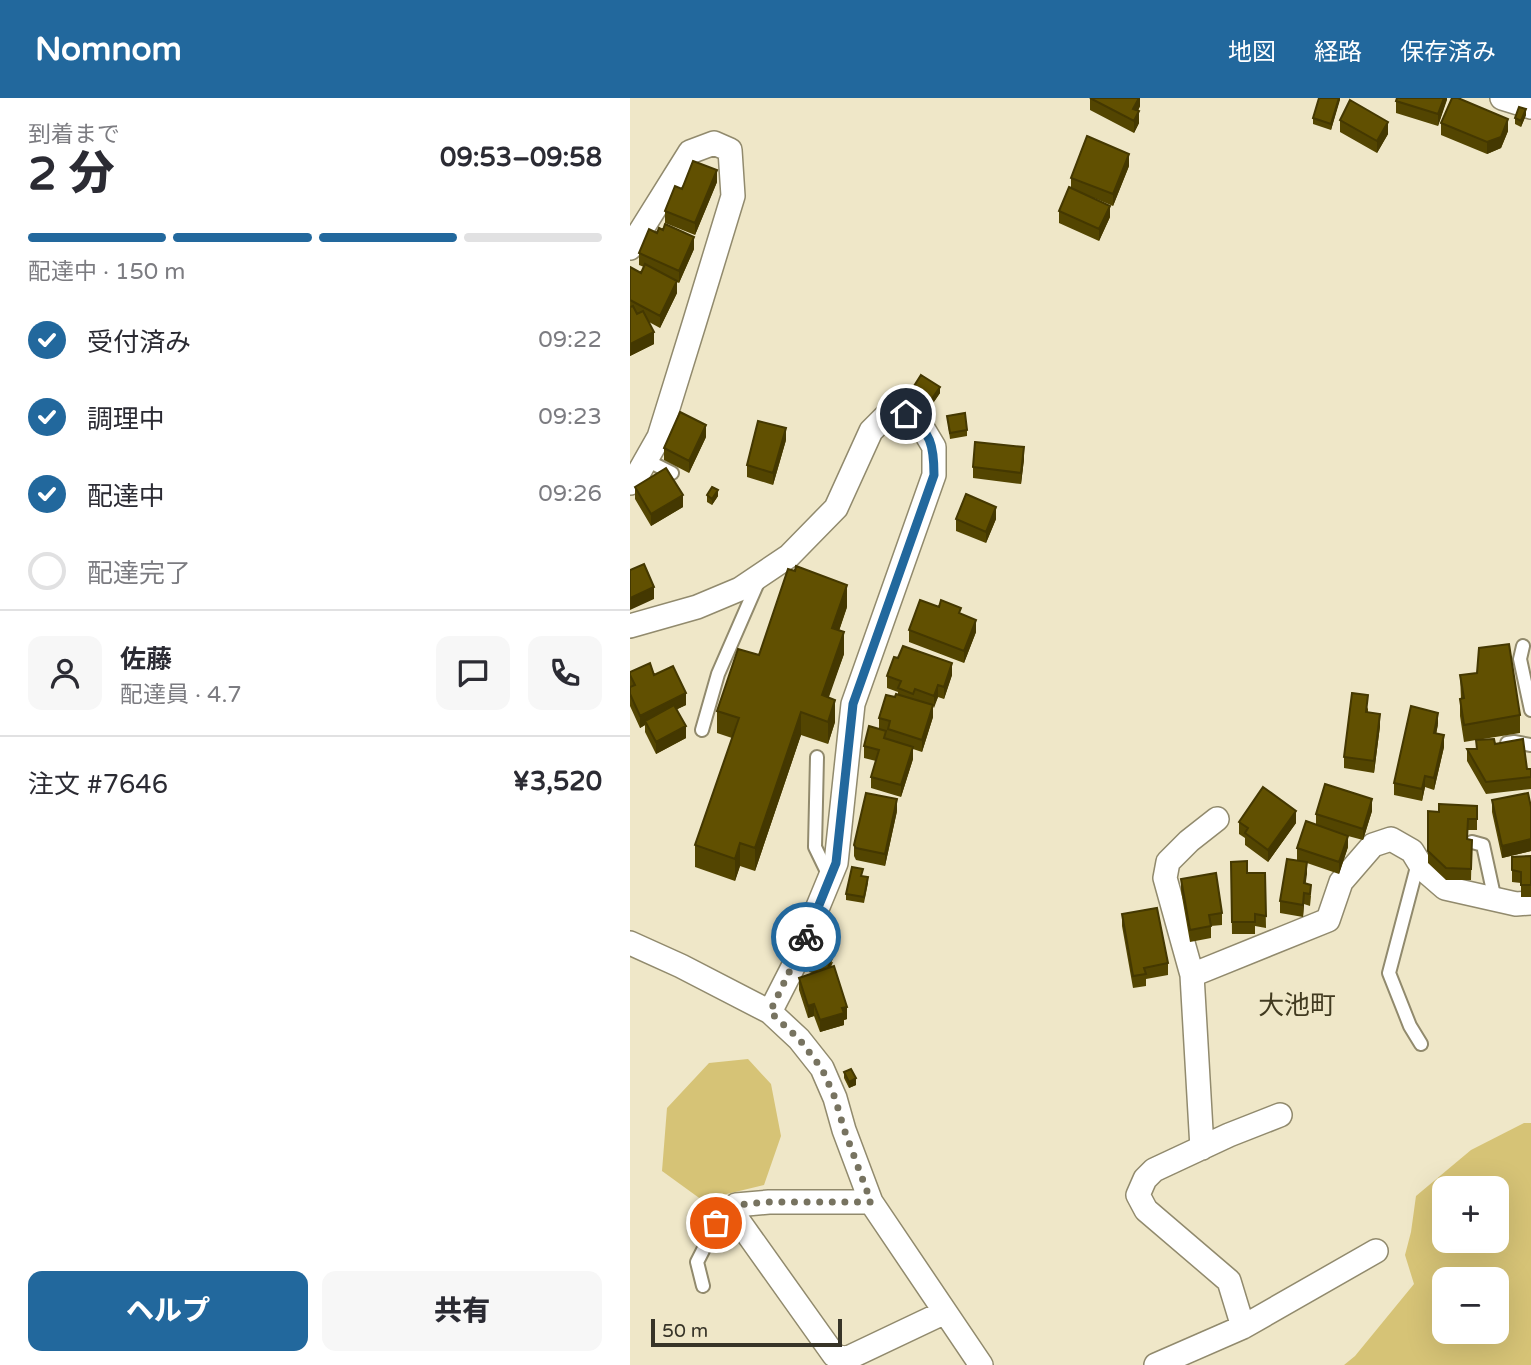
<!DOCTYPE html>
<html lang="ja">
<meta charset="utf-8">
<style>
body{margin:0;font-family:"Varela Round","Noto Sans JP",sans-serif;background:#f7f7f7;color:#2b2b33;height:100vh;display:flex;flex-direction:column;font-size:26px;white-space:nowrap}
*{box-sizing:border-box;margin:0}
p{font-size:23px;color:#7c7c81}
.icon{flex:none;width:38px;height:38px;fill:none;stroke:currentColor;stroke-width:2;stroke-linecap:round;stroke-linejoin:round}
.map{position:relative;flex:1;overflow:hidden}
.details{display:flex;flex-direction:column;background:#fff;width:630px}
.details>*{flex:none}
.fabs{position:absolute;left:802px;top:1078px;display:grid;gap:14px}
.fabs a{display:grid;place-items:center;width:77px;height:77px;border-radius:14px;background:#fff;box-shadow:0 7px 28px #0002;font-size:35px}
.scale{position:absolute;left:21px;bottom:18px;width:191px;box-sizing:border-box;padding-left:7px;border:4px solid #373428;border-top:0;font-size:19px;line-height:24px;white-space:nowrap;color:#373428;-webkit-text-stroke:5px #efe7c8;paint-order:stroke}
.pin{position:absolute;display:grid;place-items:center;width:60px;height:60px;color:#fff;margin:-30px;border:4px solid #fff;border-radius:50%;box-shadow:0 2px 7px #0007}
.courier{position:absolute;display:grid;place-items:center;width:70px;height:70px;margin:-35px;border:5px solid #22689d;border-radius:50%;background:#fff;color:#222;box-shadow:0 2px 9px #0007}
.overview em{font-style:normal;font-weight:800}
.overview div{display:flex;flex-direction:column-reverse}
.overview{display:flex;align-items:center;justify-content:space-between;height:119px;padding:0 28px}
h1{font-size:46px;font-weight:800;line-height:52px}
.bar{display:grid;grid-template-columns:repeat(4,1fr);gap:10px 7px;align-content:center;height:84px;padding:0 28px}
.bar i{height:9px;border-radius:5px;background:#e1e1e2}
.bar .on{background:#22689d}
.bar p{grid-column:span 4}
.line{display:flex;align-items:center;gap:18px;padding:0 28px;border-top:2px solid #e1e1e2}
.line div{flex:1}
.round{display:grid;place-items:center;flex:none;width:74px;height:74px;border-radius:14px;background:#f7f7f7}
ol{padding:0 28px;list-style:none}
li{display:flex;align-items:center;gap:21px;height:77px}
li p{margin-inline-start:auto}
li .icon{padding:7px;border-radius:50%;background:#22689d;color:#fff;stroke-width:4}
li:last-child{color:#7c7c81}
li i{width:38px;height:38px;border:4px solid #e1e1e2;border-radius:50%}
.button{display:flex;gap:14px;margin-top:auto;padding:14px 28px}
.button a{flex:1;height:80px;border-radius:14px;background:#22689d;color:#fff;font-size:28px;font-weight:800;line-height:80px;text-align:center}
.button a+a{background:#f7f7f7;color:#2b2b33}
header{display:flex;align-items:center;gap:42px;box-sizing:border-box;height:98px;padding:0 35px;background:#22689d;color:#fff}
header strong{font-size:33px}
nav{display:flex;gap:38px;margin-inline-start:auto;font-size:24px}
main{display:flex;flex:1;min-height:0}
.map>svg:first-child{display:block}
.green{fill:#d6c376;fill-rule:evenodd}
.lines{fill:none;stroke-linecap:round;stroke-linejoin:round}
.lane-casing{stroke:#918a6d;stroke-width:16}
.street-casing{stroke:#918a6d;stroke-width:26}
.lane{stroke:#fff;stroke-width:12}
.street{stroke:#fff;stroke-width:23}
.wall{fill:#534501}
.shaded-wall{fill:#443801}
.building{fill:#615001;stroke:#443801;stroke-width:2}
.done{stroke:#777360;stroke-width:7;stroke-dasharray:0 12.6}
.route{stroke:#22689d;stroke-width:9}
.labels{text-anchor:middle;dominant-baseline:central;stroke-width:7;stroke-linejoin:round;paint-order:stroke}
.quarter-label{font-size:26px;fill:#413a20;stroke:#efe7c8}
</style>
<header>
<strong>Nomnom</strong>
<nav><a>地図</a><a>経路</a><a>保存済み</a></nav>
</header>
<main>
<section class="details">
<div class="overview"><div><h1>2 分</h1><p>到着まで</p></div><em>09:53–09:58</em></div>
<div class="bar"><i class="on"></i><i class="on"></i><i class="on"></i><i></i><p>配達中 · 150 m</p></div>
<ol>
<li><svg class="icon" aria-label="check" viewBox="0 0 24 24"><path d="M5 12l5 5 9-10"/></svg>受付済み<p>09:22</p></li>
<li><svg class="icon" aria-label="check" viewBox="0 0 24 24"><path d="M5 12l5 5 9-10"/></svg>調理中<p>09:23</p></li>
<li><svg class="icon" aria-label="check" viewBox="0 0 24 24"><path d="M5 12l5 5 9-10"/></svg>配達中<p>09:26</p></li>
<li><i></i>配達完了</li>
</ol>
<div class="line" style="height:126px"><a class="round"><svg class="icon" aria-label="person" viewBox="0 0 24 24"><circle cx="12" cy="8" r="4"/><path d="M4 21q1-7 8-7t8 7"/></svg></a><div><b>佐藤</b><p>配達員 · 4.7</p></div><a class="round"><svg class="icon" aria-label="chat" viewBox="0 0 24 24"><path d="M4 5h16v11H9l-5 4z"/></svg></a><a class="round"><svg class="icon" aria-label="phone" viewBox="0 0 24 24"><path d="M5 4h4l2 5-3 2q2 4 5 5l2-3 5 2v4C11 20 4 13 5 4z"/></svg></a></div>
<div class="line" style="height:91px"><div>注文 #7646</div><b>¥3,520</b></div>
<div class="button"><a>ヘルプ</a><a>共有</a></div>
</section>
<div class="map">
<svg width="901" height="1267" viewBox="0 0 901 1267">
<rect width="100%" height="100%" fill="#efe7c8"/>
<path class="green" d="M118 961 141 986 151 1038 134 1087 72 1102 32 1073 37 1010 79 965Z
M894 1025H901V1267H714L725 1258 784 1186 775 1157 781 1134 786 1098 841 1052ZM866 1090V1143H814V1090ZM866 1181V1234H814V1181Z"/>
<g class="lines">
<defs>
<path id="lane" d="M16 362 42 375
M893 548 890 561 901 612
M72 632 88 576 129 482
M877 645 884 644 901 647
M187 659 185 749 200 780
M842 744 853 747 865 802
M788 765 759 875 780 928 791 946
M73 1188 67 1164 91 1117 106 1111"/>
<path id="street" d="M872 0 901 9
M0 150 60 54 84 45 100 52 103 98 64 226 29 339 8 376 0 385
M0 528 67 509 110 491 159 458 206 410 241 333 258 316H276L289 324 304 349V377L223 606 206 765 163 869 140 914
M0 845 51 868 140 914 169 941 192 970 205 1000 214 1032 241 1104 351 1267
M562 877 698 822 711 784 743 747 761 741 782 753 793 771 815 790 886 806 901 805
M572 1050 562 877 535 780 538 764 559 743 587 721
M241 1104H139L106 1107 105 1118 204 1257 216 1261 315 1214
M613 1229 599 1183 516 1112 508 1097 515 1081 524 1072 599 1037 650 1017
M526 1267 613 1229 746 1153"/>
</defs>
<use href="#lane" class="lane-casing"/>
<use href="#street" class="street-casing"/>
<use href="#lane" class="lane"/>
<use href="#street" class="street"/>
</g>
<path class="wall" d="M460 0H510V8L508 13 509 25 504 35 460 12Z
M710 0 701 32 683 26V20Z
M817 0 808 28 766 15V3Z
M896 17 891 29 885 26V20Z
M710 22 758 36 747 55 710 34Z
M811 25 878 33 871 50 857 56 811 37Z
M499 68 483 108 464 100 480 119 469 143 429 125V113L441 90V80Z
M87 84 65 137 35 125V113L52 91Z
M64 151 49 185 47 184V195L30 230 19 224 24 246 0 258V169L11 175 14 169 9 167V155Z
M310 295 297 314 279 302V296Z
M317 318 337 332V338L320 341Z
M76 339 59 375 34 362V350Z
M156 342 143 387 117 379V367Z
M394 361 391 386 343 380V369Z
M5 389 53 409 21 428 5 401Z
M77 397 88 398 82 407 77 404Z
M326 421H366L356 445 326 433Z
M217 509 209 533 214 556 198 599 205 624 198 646 171 637 125 773 110 768 105 783 65 769V747L102 640 87 635V613L129 557Z
M309 509 331 516 346 534 334 565 279 544V532Z
M0 574 24 577 56 607 47 611 56 640 26 656 15 634V627L10 630 0 608Z
M322 577 314 601 308 599 303 610V619L292 654 283 651V661L271 699 241 690V679L246 663 234 660V648L249 631V620L268 597V594L257 590V578Z
M830 577 890 617V635L847 642 865 646 897 671H901V691L856 696 837 663V651H846V642L834 644 830 618V601H831Z
M738 609V614L750 628 744 675 714 670V659Z
M808 626 806 636 814 649 804 692 795 689 792 703 764 697V685Z
M862 702 901 709V753L872 760 862 714Z
M847 708V732H838L837 741 842 742 841 782H816L798 765V713L809 714Z
M267 713 255 768 226 762 224 758V747Z
M742 713 733 742 718 738V749L709 776 677 765 675 785 681 798 680 808 674 806 673 819 650 815V803L673 764 667 762V750L686 726V716Z
M609 724 666 725 638 764 615 747V740L609 736Z
M901 758V799H891V785L882 784V759Z
M601 764 617 775H635L636 830 625 828V836H602Z
M233 778 238 785 234 805 216 802V796Z
M551 781 592 815V827L581 828V840L560 844 551 793Z
M492 816 538 865V877L516 881V888L503 890 492 828Z
M203 864 201 869 217 921 214 922V927L190 934 184 918 178 920 169 892V880L182 875 179 874V868Z
M214 974 226 987 219 990 214 980Z"/>
<path class="shaded-wall" d="M509 0H510V8L503 23V11Z
M709 0H710V2L701 32V26Z
M814 0H817V2L808 28V16Z
M896 11V17L891 29V23Z
M509 13V25L504 35V23Z
M878 21V33L871 50 857 56V44Z
M758 24V36L747 55V43Z
M499 56V68L483 108V96Z
M87 72V84L65 137V125Z
M480 108V119L469 143V131Z
M64 139V151L49 185V173Z
M47 183V195L30 230V218Z
M24 234V246L0 258V246Z
M310 289V295L297 314V308Z
M76 327V339L59 375V363Z
M156 330V342L143 387V375Z
M394 349V361L391 386V375Z
M88 392V398L82 407V401Z
M53 397V409L21 428V416Z
M366 409V421L356 445V434Z
M217 487V509L202 553V530Z
M24 489V501L0 512V500Z
M346 522V534L334 565V553Z
M214 534V556L192 619V597Z
M322 565V577L314 601V589Z
M308 587V599L304 610V598Z
M56 595V607L17 626 15 623V627L10 630V618Z
M205 602V624L198 646V624Z
M303 607V619L292 654V642Z
M171 614V637L125 773V750Z
M808 615V626L804 647V635Z
M750 616V628L744 675V663Z
M56 628V640L26 656V644Z
M814 637V649L804 692V680Z
M283 649V661L271 699V687Z
M795 678V689L792 703V691Z
M267 701V713L255 768V756Z
M742 701V713L733 742V731Z
M666 713V725L638 764V752Z
M718 738V749L709 776V764Z
M901 741V753L872 760V748Z
M110 745V768L105 783V761Z
M677 764V776L674 797V785Z
M674 795V806L673 819V807Z
M184 906V918L178 920V908Z
M217 909V921L214 922V927L190 934V922L212 910Z
M226 980V987L219 990V984Z"/>
<path class="building" d="M460 0H509L503 11 509 13 504 23Z
M689 0H709L701 26 683 20Z
M767 0H814L808 16 766 3Z
M822 0H828L878 21 871 39 857 44 811 25Z
M720 2 758 24 747 43 710 22Z
M889 9 896 11 891 23 885 20Z
M457 38 499 56 483 96 441 80Z
M63 63 87 72 65 125 35 113 45 88 52 91Z
M439 89 480 108 469 131 429 113Z
M35 126 64 139 49 173 9 155 19 131 27 135 29 130 33 132Z
M15 166 47 183 30 218 0 202V169L11 175Z
M3 208 7 216 13 213 24 234 0 246V209Z
M291 277 310 289 297 308 279 296Z
M50 314 76 327 59 363 34 350Z
M335 315 337 332 320 335 317 318Z
M128 323 156 330 143 375 117 367Z
M345 344 394 349 391 375 343 369Z
M36 370 53 397 21 416 5 389Z
M82 389 88 392 82 401 77 397Z
M336 396 366 409 356 434 326 421Z
M14 466 24 489 0 500V472Z
M166 468 217 487 202 530 214 534 192 597 205 602 198 624 171 614 125 750 110 745 105 761 65 747 109 620 87 613 108 551 129 557 158 471 165 473Z
M290 502 309 509 311 502 331 510 329 515 346 522 334 553 279 532Z
M879 546 890 617 834 627 830 601 834 600 830 577 847 575 849 550Z
M273 548 322 565 314 589 308 587 304 598 285 591 283 596 268 590 271 583 257 578 264 559 268 560Z
M20 565 24 577 43 568 56 595 10 618 0 596V589L5 587 0 577V574Z
M722 595 738 597 736 614 750 616 744 663 714 659Z
M266 596 303 607 292 642 258 631 260 623 249 620 256 597 265 599Z
M44 607 56 628 26 644 15 623Z
M781 608 808 615 804 635 814 637 804 680 795 678 792 691 764 685Z
M239 628 256 633 254 640 283 649 271 687 241 679 249 652 234 648Z
M864 641 865 646 893 641 897 671H901V679L856 684 837 651H847L846 642Z
M695 686 742 701 733 731 686 716Z
M633 689 666 713 638 752 615 735 618 730 609 724Z
M236 695 267 701 255 756 226 750 224 747Z
M898 695 901 709V741L872 748 862 702Z
M809 706 847 708V721H838L837 741 842 742 841 771 816 770 798 753V713L809 714Z
M676 723 718 738 709 764 667 750Z
M901 758V787H891V774L882 772V759Z
M657 761 677 764 674 785 681 787 680 796 674 795 673 807 650 803Z
M617 763V775H635L636 818 625 816V824H602L601 764Z
M222 769 233 771 231 778 238 779 234 799 216 796Z
M586 775 592 815 579 817 581 828 560 832 551 781Z
M527 810 538 865 514 870 516 876 503 878 492 816Z
M186 851 203 858 198 870 191 872 179 868Z
M204 868 217 909 212 910 214 915 190 922 184 906 178 908 169 880Z
M221 971 226 980 219 984 214 974Z"/>
<g class="lines">
<path class="done" d="M86 1125 91 1117 106 1111V1107L139 1104H241L214 1031 205 1000 192 971 169 941 140 914 176 839"/>
<path class="route" d="M176 839 206 765 223 606 304 377C304 348 301 333 276 316"/>
</g>
<g class="labels">
<g class="quarter-label">
<text x="667" y="907">大池町</text>
</g>
</g>
</svg>
<div class="fabs">
<a>+</a>
<a>−</a>
</div>
<div class="scale">50 m</div>
<div class="pin" style="left:86px;top:1125px;background:#ea580c"><svg class="icon" aria-label="bag" viewBox="0 0 24 24"><path d="M5 8h14l-1 12H6zM9 8a3 3 0 0 1 6 0"/></svg></div>
<div class="pin" style="left:276px;top:316px;background:#1f2937"><svg class="icon" aria-label="home" viewBox="0 0 24 24"><path d="M3 11l9-7 9 7M6 9v11h12V9"/></svg></div>
<div class="courier" style="left:176px;top:839px"><svg class="icon" aria-label="bike" viewBox="0 0 24 24"><circle cx="6" cy="16" r="4"/><circle cx="18" cy="16" r="4"/><path d="M6 16l4-8h5l3 8M10 8l3 8H6M13 5h3"/></svg></div>
</div>
</main>
